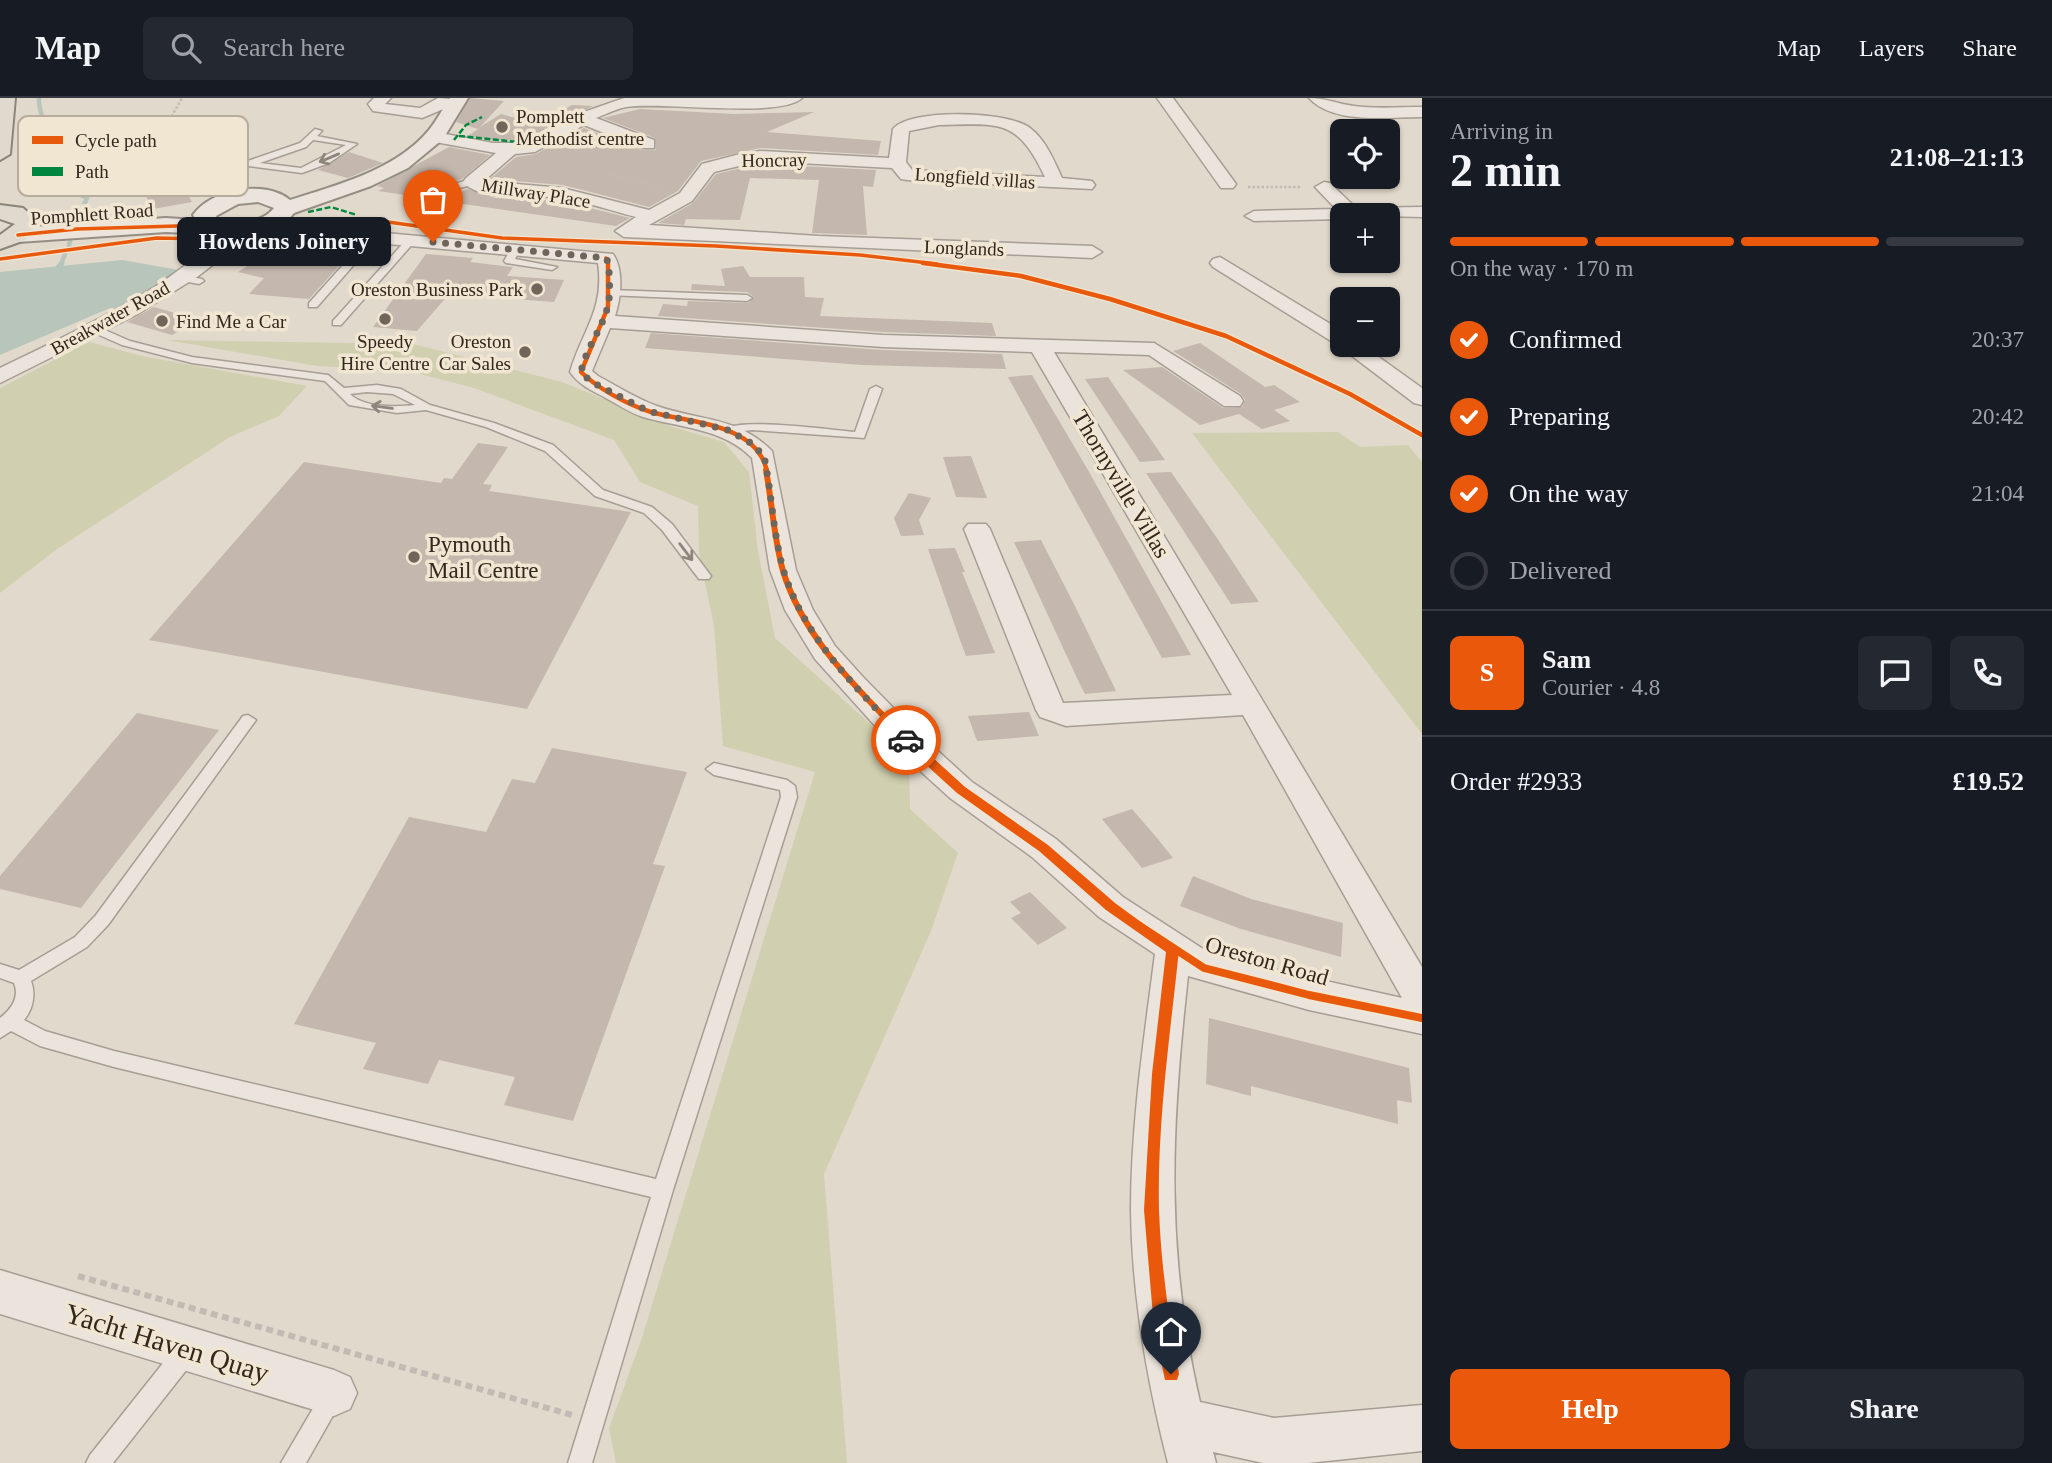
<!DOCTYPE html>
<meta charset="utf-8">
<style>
body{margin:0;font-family:"Times New Roman",serif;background:#242831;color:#f1f3f6;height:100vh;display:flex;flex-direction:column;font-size:26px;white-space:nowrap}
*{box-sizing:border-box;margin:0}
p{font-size:23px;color:#9ea1a6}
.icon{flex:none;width:38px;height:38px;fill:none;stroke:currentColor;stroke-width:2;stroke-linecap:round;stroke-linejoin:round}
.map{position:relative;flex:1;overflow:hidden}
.details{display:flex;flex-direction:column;background:#171b24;width:630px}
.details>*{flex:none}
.controls{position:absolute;left:1330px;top:21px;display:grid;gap:14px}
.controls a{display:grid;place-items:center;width:70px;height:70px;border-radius:10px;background:#171b24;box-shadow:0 2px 5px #0004;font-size:35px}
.pin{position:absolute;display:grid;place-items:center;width:60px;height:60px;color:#fff;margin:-72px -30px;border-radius:50% 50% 50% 0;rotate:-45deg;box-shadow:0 0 7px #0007}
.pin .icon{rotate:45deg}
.courier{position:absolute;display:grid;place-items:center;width:70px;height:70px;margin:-35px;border:5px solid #ea580c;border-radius:50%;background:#fff;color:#222;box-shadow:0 2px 9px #0007}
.bubble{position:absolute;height:49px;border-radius:10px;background:#171b24;box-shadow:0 2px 5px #0004;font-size:23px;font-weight:700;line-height:49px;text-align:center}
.head em{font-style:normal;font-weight:700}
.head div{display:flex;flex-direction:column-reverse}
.head{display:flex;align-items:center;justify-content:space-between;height:119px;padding:0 28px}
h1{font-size:46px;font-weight:700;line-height:52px}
.bar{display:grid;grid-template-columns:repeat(4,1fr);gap:10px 7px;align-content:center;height:84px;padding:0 28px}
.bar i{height:9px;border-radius:5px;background:#363941}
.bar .active{background:#ea580c}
.bar p{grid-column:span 4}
.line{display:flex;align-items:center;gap:18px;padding:0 28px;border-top:2px solid #363941}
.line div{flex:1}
.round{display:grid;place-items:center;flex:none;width:74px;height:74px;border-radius:10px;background:#242831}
ol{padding:0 28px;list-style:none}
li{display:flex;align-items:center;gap:21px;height:77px}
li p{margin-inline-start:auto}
li .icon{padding:7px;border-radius:50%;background:#ea580c;color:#fff;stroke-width:4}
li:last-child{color:#9ea1a6}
li i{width:38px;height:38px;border:4px solid #363941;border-radius:50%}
.action{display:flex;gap:14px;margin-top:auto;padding:14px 28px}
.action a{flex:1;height:80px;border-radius:10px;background:#ea580c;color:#fff;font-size:28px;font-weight:700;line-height:80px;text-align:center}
.action a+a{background:#242831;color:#f1f3f6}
header{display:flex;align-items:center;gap:42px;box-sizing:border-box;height:98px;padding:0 35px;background:#171b24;border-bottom:2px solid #363941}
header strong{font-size:33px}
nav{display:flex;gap:38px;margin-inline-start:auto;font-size:24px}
.search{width:490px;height:63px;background:#242831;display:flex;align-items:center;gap:18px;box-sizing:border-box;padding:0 24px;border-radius:10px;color:#9ea1a6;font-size:26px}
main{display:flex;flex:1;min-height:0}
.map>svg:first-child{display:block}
.green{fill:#d0cfaf}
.water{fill:#b7c5bb}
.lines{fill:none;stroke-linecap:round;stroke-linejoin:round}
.stream-far1{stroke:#b7c5bb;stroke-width:4.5}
.stream{stroke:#b7c5bb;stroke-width:5}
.building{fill:#c4b7ad}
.lane-casing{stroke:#a69e95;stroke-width:3}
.street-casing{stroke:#a69e95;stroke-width:3}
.secondary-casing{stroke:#958e85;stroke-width:4}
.primary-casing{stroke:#8b847b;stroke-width:4}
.path-far1{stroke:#c2bbb4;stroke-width:2.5;stroke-dasharray:2.5 2;stroke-linecap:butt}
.path{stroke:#c2bbb4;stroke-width:6;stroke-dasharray:7 4.5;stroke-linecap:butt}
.lane{fill:#eae4dc;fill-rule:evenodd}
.street{fill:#eae4dc;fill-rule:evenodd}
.secondary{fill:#eae4dc;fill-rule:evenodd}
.primary{fill:#e0dace;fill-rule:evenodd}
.quiet{stroke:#00873e;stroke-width:2.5;stroke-dasharray:6 2.5;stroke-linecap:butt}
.cycleway-far3-casing{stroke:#f1e6d2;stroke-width:6}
.cycleway-far2-casing{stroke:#f1e6d2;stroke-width:7}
.cycleway-far1-casing{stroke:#f1e6d2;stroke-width:10}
.cycleway-casing{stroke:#f1e6d2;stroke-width:12}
.cycleway-far3{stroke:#e8590c;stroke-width:3.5}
.cycleway-far2{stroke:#e8590c;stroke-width:4.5}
.cycleway-far1{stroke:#e8590c;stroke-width:6}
.cycleway{stroke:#e8590c;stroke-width:8}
.oneway{stroke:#8e867d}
.route{fill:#ea580c}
.done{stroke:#70655b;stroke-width:7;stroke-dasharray:0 12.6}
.poi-dot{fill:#70655b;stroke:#f1e6d2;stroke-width:2.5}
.labels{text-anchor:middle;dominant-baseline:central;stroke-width:7;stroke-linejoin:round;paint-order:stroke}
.far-poi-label{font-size:19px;fill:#33271e;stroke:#f1e6d2;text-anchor:start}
.far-street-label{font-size:19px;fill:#33271e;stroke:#f1e6d2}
.street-label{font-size:23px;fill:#33271e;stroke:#f1e6d2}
.poi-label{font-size:23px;fill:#33271e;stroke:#f1e6d2;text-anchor:start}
.near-street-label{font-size:28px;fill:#33271e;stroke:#f1e6d2}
.key{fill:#f1e6d2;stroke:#b8ad9c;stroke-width:2}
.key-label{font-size:19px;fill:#33271e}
</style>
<header>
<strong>Map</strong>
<div class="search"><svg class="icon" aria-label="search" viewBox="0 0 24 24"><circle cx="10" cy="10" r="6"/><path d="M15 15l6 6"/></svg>Search here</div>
<nav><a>Map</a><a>Layers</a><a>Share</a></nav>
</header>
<main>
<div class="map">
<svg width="1422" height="1365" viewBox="0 0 1422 1365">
<rect width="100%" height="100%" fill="#e1d9cb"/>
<path class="green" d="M167 242 413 246 562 284 673 329 724 344 749 374 758 453 775 540 909 661 910 711 958 755 931 833 824 1076 847 1365H616L609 1330 641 1243 815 674 723 648 714 528 699 455 698 408 640 384 614 342 474 290 405 272 317 268Z
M89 244 142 258 307 288 279 318 230 339 57 451 0 495V290Z
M1338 334 1360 349 1408 347 1422 364V636L1192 335Z"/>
<path class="water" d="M122 162 179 172 118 210H110L0 257V174Z"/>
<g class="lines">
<path class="stream-far1" d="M39 0C38 11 43 17 44 27 51 73 37 78 87 100L80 116
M69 147 72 137
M61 166 65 156"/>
<path class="stream" d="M54 174 62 165"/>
</g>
<path class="building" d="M470 0 504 3 480 29 501 16 538 26 572 7 593 8 524 42H493L468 38 478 31 456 24Z
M640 11 734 16 814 14 767 34 881 43 878 57 760 50 701 63 678 93 649 109 563 87 490 81 516 59 536 56 584 30 641 52H656L655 40 603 20Z
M449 49 490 57 462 81 449 85 426 100 378 93 384 90 377 88Z
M349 54 383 65 348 80 318 72Z
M760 66 876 72 873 89 863 88 867 137 812 135 819 82 750 80 740 122 686 121 684 127 658 125 693 105 716 76Z
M165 80 180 83 192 104 153 111 143 93Z
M467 91 495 100 562 103 630 120 616 128 443 103Z
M270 153 339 168 309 201 249 196 264 180 238 174Z
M426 156 473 160 470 164 513 169 507 178 564 182 554 204 449 196 417 233 373 229Z
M743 168 750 179H804L805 199 824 200 820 218 992 225 996 238 883 234 658 218 663 206 687 208 688 203 748 205 754 199 747 194 691 192 692 186 725 188 721 171Z
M154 209 199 222 172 237 127 224Z
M651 235 883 252 1002 256 1006 271 862 267 645 250Z
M1200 245 1265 289 1274 287 1300 304 1274 312 1290 323 1262 331 1239 316 1200 327 1123 272 1162 269 1223 310 1242 309 1245 302 1241 296 1173 253Z
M1032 277 1088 372 1191 557 1162 560 1008 279Z
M1108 279 1165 362 1140 364 1085 281Z
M478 345 508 349 483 386 492 387 489 393 631 414 527 611 149 542 304 364 441 385 444 380 452 381Z
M971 358 987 400 956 399 943 359Z
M1171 374 1217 440 1259 504 1231 506 1146 375Z
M909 395 931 400 919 422 924 437 901 438 894 420Z
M1041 442 1075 508 1116 593 1085 596 1077 580 1014 444Z
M955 450 965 474H962L995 555 966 558 960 542 928 451Z
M1029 614 1039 638 977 643 968 618Z
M137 615 219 632 81 810 0 791V778Z
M552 650 687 674 653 766 665 768 573 1023 504 1007 515 979 439 962 428 986 363 971 376 945 294 926 409 719 486 734 512 681 535 685Z
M1132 711 1157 740 1173 760 1142 770 1102 721Z
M1193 778 1251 801 1343 825 1341 859 1241 831 1180 808Z
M1030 794 1067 830 1038 847 1011 820 1021 815 1010 804Z
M1209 920 1409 970 1412 1005 1397 1002 1398 1026 1251 988V998L1206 986Z"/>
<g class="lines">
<defs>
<path id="lane" d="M315 31 322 33 317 38 357 46 329 65 302 75 249 68 217 79 256 96V100L253 101 192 74 109 69 105 66 109 63 194 69 210 76 300 45ZM313 42 346 47 301 70 260 65 306 49Z
M472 81 476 84 475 86 456 91 420 115 412 113 450 87Z
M370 137 378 139 317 209H309V205Z
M408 140 416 142 341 227H333V223Z
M516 147 521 150 515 161 557 169 552 172 506 165 504 163 513 148Z
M181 177 202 181 204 183 199 186 178 182 176 180Z
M611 192 747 197 752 200 747 203 607 197 606 195Z
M90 229H98L130 243 192 259 328 277 344 290 377 287 401 291 430 307 494 325 553 347 603 392 652 409 672 426 711 478 709 481H699L662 432 644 415 595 398 545 353 486 329 426 312 397 315 349 307 325 283 192 265 122 247 90 233ZM367 294 393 296 415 307C396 309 364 310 350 296Z
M876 288 882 291 864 340 752 332 728 335 722 332C741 319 829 332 855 334L870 291Z
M248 617 256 622 253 626 108 827 87 849 31 883C36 896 33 911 24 922L45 933 114 953 656 1081 781 699 780 692 714 677 706 671 714 665 787 682 795 688 797 699 673 1092 592 1365H568L651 1099 114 969 40 948 11 933 0 940V920C11 911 20 900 14 885L0 880V866L19 872 75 839 96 817 243 618Z
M187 1242 195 1245 198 1253 195 1261 113 1365H86L90 1357 179 1245Z
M333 1287 341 1290 344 1298 306 1365H281L325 1290Z"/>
<path id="street" d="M374 0H391L385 6 420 10 438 0 465 2 422 20 373 13 368 6Z
M624 0H802C780 21 661 3 626 9 616 11 606 16 596 20L654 42V50H642L584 27 535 54 515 56 484 83 562 90 649 112 680 95 702 66 736 57 760 53 889 60 893 31C910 10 1009 13 1030 30 1046 42 1054 63 1062 80L1092 83 1095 87 1092 91 907 82 901 81 892 70 760 63 714 74 692 103 649 127 818 138 1092 148 1102 154 1092 160 624 139 615 133 636 119C612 113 587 104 562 100 536 96 481 105 463 84L466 80 496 55 435 44 427 39 435 34 493 45H525L584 14ZM939 27C1000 26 1017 20 1045 79L912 72 906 64 909 33Z
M1157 0H1173L1236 86 1233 90H1221Z
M1309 0C1326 0 1337 6 1354 8 1376 11 1399 9 1422 9V19C1389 19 1334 27 1309 0Z
M1324 84 1330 85 1356 110 1422 109V119L1342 117V121L1254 123 1245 118 1254 113 1336 111 1315 89Z
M256 123 613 156C624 172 621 200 615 218L883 237 1154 245 1240 298 1243 303 1240 308H1224L1149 257 1054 254 1422 869V936L1309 912 1188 878C1171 1031 1165 1152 1200 1304L1274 1320 1422 1307V1353L1308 1365H1263L1213 1354 1216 1365H1168C1147 1283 1132 1198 1131 1112 1131 1026 1144 941 1155 856L1099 819 1032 759 950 700 895 650 815 561 785 512 770 472 752 360C723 330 681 330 643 319 630 315 617 306 604 299 591 292 579 287 570 274 582 233 605 211 598 165L255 134 197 179 136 217 0 285V270C52 245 104 220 153 190 181 173 229 130 256 123ZM610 230 883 249 1032 254 1232 597 1063 605 990 431 986 426H968L964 431 1036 612 1040 619 1066 628 1243 617 1402 900 1214 858 1123 799 1056 741 972 684 917 634 863 579 835 548 813 512 796 472 772 353C737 318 700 323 657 308 637 301 617 288 598 278L592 273Z
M1220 159 1342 233V247H1362L1422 290V307L1414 305 1339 248 1213 169 1210 165 1213 161Z
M0 1172 334 1272 350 1279 357 1295 350 1311 334 1318 0 1216Z"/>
<path id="secondary" d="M450 0H468L443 41 408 70 371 88 294 115 283 128 248 138 166 134 18 144 7 137 18 130 166 120 196 122 193 117C211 91 265 81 290 102 337 87 396 72 429 32 437 22 443 10 450 0ZM258 104 274 110C260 127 239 124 219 123L216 118 238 106Z"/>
<path id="primary" d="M0 0H15L10 56 0 62Z
M0 107 23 110 38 124 25 142 0 151V137L15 126 0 121Z"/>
</defs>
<use href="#lane" class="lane-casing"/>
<use href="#street" class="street-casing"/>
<use href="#secondary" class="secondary-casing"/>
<use href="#primary" class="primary-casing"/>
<path class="path-far1" d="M152 54 182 0
M609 76 658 88 647 95
M133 81 137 93 143 92
M1248 89H1302"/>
<path class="path" d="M78 1178 572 1317"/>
<use href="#lane" class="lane"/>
<use href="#street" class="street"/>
<use href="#secondary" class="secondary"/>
<use href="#primary" class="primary"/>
<path class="quiet" d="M459 38 518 44
M454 42 466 27 482 19
M232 57 247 68
M219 96 243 92
M308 114 331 109 357 117"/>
<defs>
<path id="cycleway-far3" d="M18 137 77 131 210 127
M606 160 608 166
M0 161 157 140 245 142 273 136 297 123H381L502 140 716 148 860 157 937 166"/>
<path id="cycleway-far2" d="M608 165V209L581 274C597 290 628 307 651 314 689 325 758 325 767 374
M923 165 1021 178 1110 201 1226 238 1350 296 1422 337"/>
<path id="cycleway-far1" d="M766 372C772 405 774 441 783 473 803 538 852 585 898 633"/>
<path id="cycleway" d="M896 632 961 692 1044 750 1111 809 1204 870 1309 897 1422 920"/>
</defs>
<use href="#cycleway-far3" class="cycleway-far3-casing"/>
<use href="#cycleway-far2" class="cycleway-far2-casing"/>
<use href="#cycleway-far1" class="cycleway-far1-casing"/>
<use href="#cycleway" class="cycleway-casing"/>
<use href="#cycleway-far3" class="cycleway-far3"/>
<use href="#cycleway-far2" class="cycleway-far2"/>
<use href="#cycleway-far1" class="cycleway-far1"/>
<use href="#cycleway" class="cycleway"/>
</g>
<defs><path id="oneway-shaft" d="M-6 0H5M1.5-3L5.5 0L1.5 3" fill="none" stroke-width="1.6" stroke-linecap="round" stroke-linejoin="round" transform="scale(1.75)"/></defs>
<g class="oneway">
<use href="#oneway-shaft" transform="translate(329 60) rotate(157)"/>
<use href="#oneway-shaft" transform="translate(382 309) rotate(-172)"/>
<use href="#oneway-shaft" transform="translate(686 454) rotate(53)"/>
</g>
<path class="route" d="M902 639H910L965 689 1048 747 1115 805 1179 852C1170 938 1157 1026 1159 1112 1161 1167 1169 1223 1179 1276L1177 1282H1165L1154 1230 1144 1112 1152 976 1166 854 1106 812 1039 753 957 695 902 645Z"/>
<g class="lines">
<path class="done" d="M433 144 606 160C610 167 609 173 609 181 614 222 589 238 581 274L590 283 648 313 728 332 751 345 764 358C772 396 773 437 784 474 806 543 858 591 906 642"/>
</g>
<g class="poi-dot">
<circle cx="502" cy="29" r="7"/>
<circle cx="537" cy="191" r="7"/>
<circle cx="385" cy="221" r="7"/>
<circle cx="162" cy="223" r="7"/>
<circle cx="525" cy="254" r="7"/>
<circle cx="414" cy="459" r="7"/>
</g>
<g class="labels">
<g class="far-poi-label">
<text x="516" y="18">Pomplett<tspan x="516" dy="22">Methodist centre</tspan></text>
<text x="523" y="191" text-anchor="end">Oreston Business Park</text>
<text x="176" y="223">Find Me a Car</text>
<text x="385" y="243" text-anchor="middle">Speedy<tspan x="385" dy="22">Hire Centre</tspan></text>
<text x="511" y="243" text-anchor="end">Oreston<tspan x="511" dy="22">Car Sales</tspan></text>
</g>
<g class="far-street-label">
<text transform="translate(774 62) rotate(-1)">Honcray</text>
<text transform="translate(975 80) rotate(4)">Longfield villas</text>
<text transform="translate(536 95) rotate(9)">Millway Place</text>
<text transform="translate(92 116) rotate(-4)">Pomphlett Road</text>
<text transform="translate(964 150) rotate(2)">Longlands</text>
<text transform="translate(110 220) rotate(-29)">Breakwater Road</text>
</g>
<g class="street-label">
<text transform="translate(1121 386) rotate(59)">Thornyville Villas</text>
<text transform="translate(1267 863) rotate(16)">Oreston Road</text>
</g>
<g class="poi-label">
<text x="428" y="446">Pymouth<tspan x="428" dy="26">Mail Centre</tspan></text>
</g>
<g class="near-street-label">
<text transform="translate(167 1245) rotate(17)">Yacht Haven Quay</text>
</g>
</g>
<rect x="18" y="18" width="230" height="80" rx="10" class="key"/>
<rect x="32" y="38" width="31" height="8" fill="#e8590c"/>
<rect x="32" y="69" width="31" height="9" fill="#00873e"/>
<g class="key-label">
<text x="75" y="49">Cycle path</text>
<text x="75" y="80">Path</text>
</g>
</svg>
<div class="controls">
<a><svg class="icon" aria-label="locate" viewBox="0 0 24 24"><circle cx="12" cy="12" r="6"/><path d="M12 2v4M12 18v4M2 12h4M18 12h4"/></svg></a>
<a>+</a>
<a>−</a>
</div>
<div class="pin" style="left:433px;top:144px;background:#ea580c"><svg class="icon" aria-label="bag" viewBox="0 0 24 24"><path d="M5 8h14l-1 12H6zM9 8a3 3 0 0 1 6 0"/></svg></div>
<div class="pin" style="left:1171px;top:1276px;background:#1f2937"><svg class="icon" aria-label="home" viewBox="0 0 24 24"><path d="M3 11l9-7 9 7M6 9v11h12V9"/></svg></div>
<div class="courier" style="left:906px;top:642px"><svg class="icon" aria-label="car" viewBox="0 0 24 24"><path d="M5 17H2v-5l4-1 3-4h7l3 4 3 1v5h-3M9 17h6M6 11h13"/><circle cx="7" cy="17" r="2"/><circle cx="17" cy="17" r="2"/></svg></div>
<div class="bubble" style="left:177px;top:119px;width:214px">Howdens Joinery</div>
</div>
<section class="details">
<div class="head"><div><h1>2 min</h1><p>Arriving in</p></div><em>21:08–21:13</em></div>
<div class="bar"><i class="active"></i><i class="active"></i><i class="active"></i><i></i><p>On the way · 170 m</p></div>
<ol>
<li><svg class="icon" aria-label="check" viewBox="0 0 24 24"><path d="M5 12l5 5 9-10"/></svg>Confirmed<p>20:37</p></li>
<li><svg class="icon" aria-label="check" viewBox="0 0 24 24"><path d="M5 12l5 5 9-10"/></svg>Preparing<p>20:42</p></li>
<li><svg class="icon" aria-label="check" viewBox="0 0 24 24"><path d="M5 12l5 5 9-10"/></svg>On the way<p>21:04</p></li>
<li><i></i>Delivered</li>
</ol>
<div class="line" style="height:126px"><b class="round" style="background:#ea580c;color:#fff">S</b><div><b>Sam</b><p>Courier · 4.8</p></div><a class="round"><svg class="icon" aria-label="chat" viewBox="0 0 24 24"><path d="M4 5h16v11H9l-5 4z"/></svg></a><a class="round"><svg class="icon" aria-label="phone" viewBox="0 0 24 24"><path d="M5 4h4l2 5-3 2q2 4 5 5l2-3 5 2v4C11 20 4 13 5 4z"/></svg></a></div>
<div class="line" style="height:91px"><div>Order #2933</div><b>£19.52</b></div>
<div class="action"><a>Help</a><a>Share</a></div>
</section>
</main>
